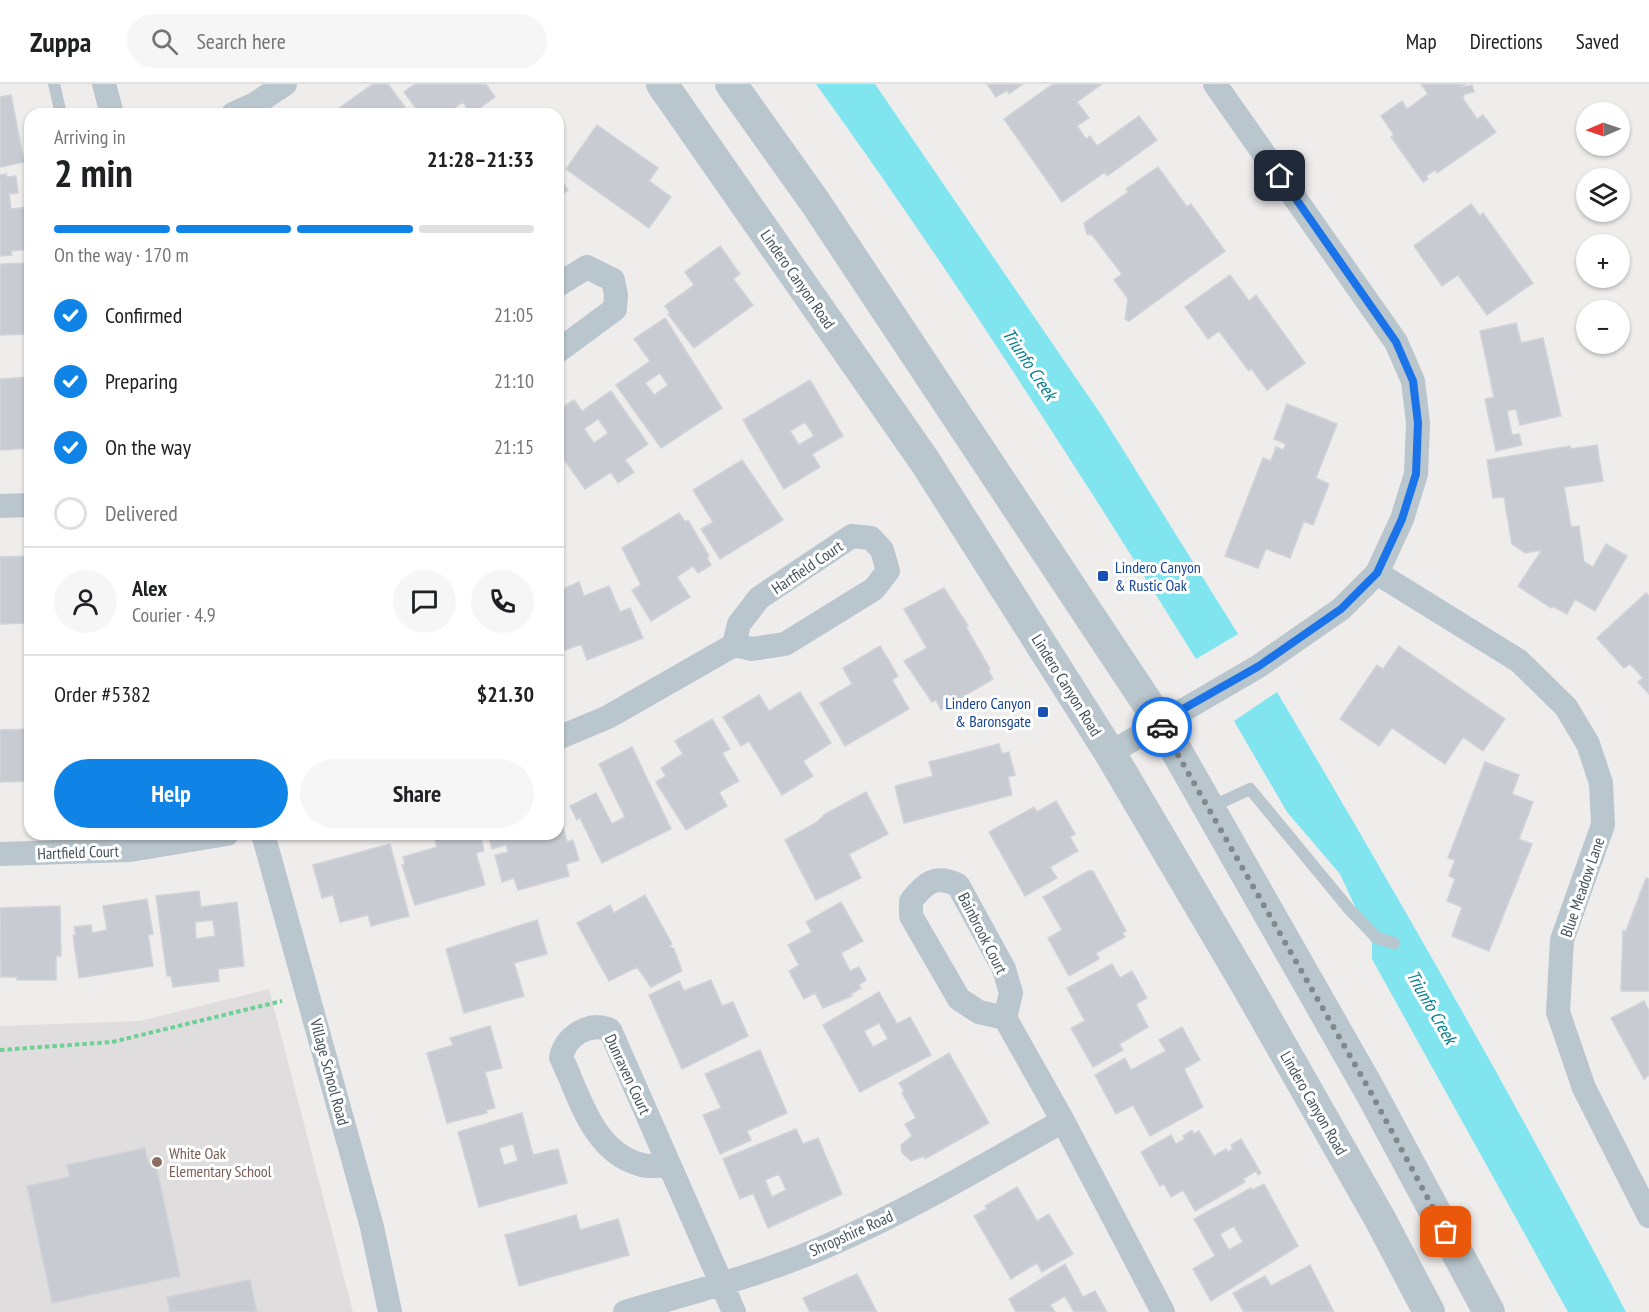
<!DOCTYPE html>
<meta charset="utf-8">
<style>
body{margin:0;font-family:"PT Sans Narrow",sans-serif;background:#f6f6f6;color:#202124;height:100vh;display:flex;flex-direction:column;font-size:22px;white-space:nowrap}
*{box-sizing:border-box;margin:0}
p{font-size:20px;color:#757577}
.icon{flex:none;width:33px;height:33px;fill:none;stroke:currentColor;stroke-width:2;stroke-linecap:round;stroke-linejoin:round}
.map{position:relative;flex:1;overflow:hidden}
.side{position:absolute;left:24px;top:24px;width:540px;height:732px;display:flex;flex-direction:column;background:#fff;border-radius:18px;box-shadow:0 2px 4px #0004}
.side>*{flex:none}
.needle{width:39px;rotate:268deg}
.controls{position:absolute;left:1576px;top:18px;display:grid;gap:12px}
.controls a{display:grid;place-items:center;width:54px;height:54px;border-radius:50%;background:#fff;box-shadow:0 2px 4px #0004;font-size:30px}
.pin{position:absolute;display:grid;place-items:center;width:51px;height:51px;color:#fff;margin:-26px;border-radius:12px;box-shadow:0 3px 9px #0006}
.courier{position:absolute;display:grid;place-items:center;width:60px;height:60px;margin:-30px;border:4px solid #1a73e8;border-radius:50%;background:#fff;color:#222;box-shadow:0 2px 8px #0007}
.summary em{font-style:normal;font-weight:800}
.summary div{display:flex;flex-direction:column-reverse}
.summary{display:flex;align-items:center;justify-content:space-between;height:102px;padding:0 30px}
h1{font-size:39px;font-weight:800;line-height:45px}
.bar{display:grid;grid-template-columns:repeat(4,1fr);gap:9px 6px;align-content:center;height:72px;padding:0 30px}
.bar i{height:8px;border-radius:4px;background:#e0e0e0}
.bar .selected{background:#0f84e6}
.bar p{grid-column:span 4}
.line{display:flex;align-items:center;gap:15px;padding:0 30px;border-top:2px solid #e0e0e0}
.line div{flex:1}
.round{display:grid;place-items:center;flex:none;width:63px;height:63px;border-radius:32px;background:#f6f6f6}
ol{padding:0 30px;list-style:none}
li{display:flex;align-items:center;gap:18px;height:66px}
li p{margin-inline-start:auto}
li .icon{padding:6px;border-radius:50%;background:#0f84e6;color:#fff;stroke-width:4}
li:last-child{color:#757577}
li i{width:33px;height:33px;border:3px solid #e0e0e0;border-radius:50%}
.action{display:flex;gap:12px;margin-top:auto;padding:12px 30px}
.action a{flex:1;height:69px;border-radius:36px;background:#0f84e6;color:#fff;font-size:24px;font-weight:800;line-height:69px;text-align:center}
.action a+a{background:#f6f6f6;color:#202124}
header{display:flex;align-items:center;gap:36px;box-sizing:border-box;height:84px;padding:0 30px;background:#fff;border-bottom:2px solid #e0e0e0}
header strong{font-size:28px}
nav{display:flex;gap:33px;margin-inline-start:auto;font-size:21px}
.search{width:420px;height:54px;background:#f6f6f6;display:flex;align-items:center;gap:15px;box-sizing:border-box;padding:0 21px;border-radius:33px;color:#757577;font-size:22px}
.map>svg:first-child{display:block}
.education{fill:#e0ddde}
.water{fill:#81e5f0}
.building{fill:#c8ccd2;stroke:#d0d3d8;stroke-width:1.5;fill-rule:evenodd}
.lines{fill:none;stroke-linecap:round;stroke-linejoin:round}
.path{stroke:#6dd094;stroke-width:4;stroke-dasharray:4.5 3;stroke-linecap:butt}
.service{stroke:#b9c6cd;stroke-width:12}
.minor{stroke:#b9c6cd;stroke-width:24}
.tertiary{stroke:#b9c6cd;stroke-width:32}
.done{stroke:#80888d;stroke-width:6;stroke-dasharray:0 10.8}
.route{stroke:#1a73e8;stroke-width:8}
.transit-dot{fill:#1a4fb4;stroke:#fff;stroke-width:2}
.education-dot{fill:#8d6e63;stroke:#fff;stroke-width:2}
.labels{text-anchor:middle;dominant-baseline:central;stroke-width:6;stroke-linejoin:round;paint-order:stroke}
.street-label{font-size:16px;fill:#44525a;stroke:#fff}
.transit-label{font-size:16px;fill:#164399;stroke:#fff;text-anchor:start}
.education-label{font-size:16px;fill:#785e54;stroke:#fff;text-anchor:start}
.water-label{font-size:18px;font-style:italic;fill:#07808e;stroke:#fff}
</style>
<header>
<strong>Zuppa</strong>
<div class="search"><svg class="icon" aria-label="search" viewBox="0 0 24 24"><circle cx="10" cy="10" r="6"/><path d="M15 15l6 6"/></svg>Search here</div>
<nav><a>Map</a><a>Directions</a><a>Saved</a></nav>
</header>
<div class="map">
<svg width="1649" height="1228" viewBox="0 0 1649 1228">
<rect width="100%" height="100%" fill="#efecec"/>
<path class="education" d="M269 905 353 1228H0V942L140 937Z"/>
<path class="water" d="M816 0H875L1102 332 1238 550 1196 575C1075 380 950 186 816 0Z
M1277 608C1398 812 1516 1018 1626 1228H1568L1372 875V859L1340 790 1287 728 1234 637Z"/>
<path class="building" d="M373 0H388L405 23 399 27 401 30H331Z
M415 0H486L495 13 471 30 463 18 446 30H420L404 8Z
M987 0H1023L1009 10 1007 6 996 13Z
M1053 0H1102L1077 18 1089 34 1077 42 1086 55 1090 52 1097 62 1139 32 1157 56 1107 92 1105 88 1062 118 1004 35Z
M1421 0H1465L1461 3 1472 1 1474 8 1464 10 1463 15 1477 35 1483 31 1496 48 1437 89 1435 86 1426 92 1428 95 1423 98 1391 53 1394 51 1381 32 1402 17 1407 25 1428 10Z
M11 11 24 78 0 83V13Z
M597 41 658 84 649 97 671 113 649 144 566 85Z
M1158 83 1187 123 1191 120 1225 167 1129 237 1125 235 1128 215 1114 196 1122 190 1092 151 1087 150 1084 139 1128 108 1126 105Z
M6 90 7 93 16 92 18 109 9 110 11 125 30 123V165L11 167 12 171 0 172V91Z
M558 91 568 106 558 113Z
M1471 120 1480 132 1483 129 1533 199 1487 231 1458 191 1442 202 1414 162Z
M720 162 740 190 733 195 753 221 694 264 668 230 670 229 665 222 694 201 685 188Z
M30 179V250L0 251V180Z
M1230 191 1249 217 1256 211 1305 279 1267 306 1251 284 1249 287 1219 247 1208 255 1185 223Z
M665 234 722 324 661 364 616 301 650 277 634 255ZM660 289 668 301 654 311 645 299Z
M1516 239 1521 259 1543 254 1561 332 1520 341 1516 325 1507 327 1512 351 1519 350 1522 361 1496 367 1485 315 1494 313 1480 247Z
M30 293V364L0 366V295Z
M810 296 843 352 812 370 820 383 784 405 743 336ZM805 338 814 352 799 361 790 347Z
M611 307 648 360 625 376 634 388 618 399 611 388 585 405 558 367V326L574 316 582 327ZM598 335 608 349 594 359 584 345Z
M1287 320 1337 340 1316 394 1329 400 1313 441 1304 437 1290 474 1266 465 1258 484 1225 472 1263 374 1271 377 1276 363 1283 366 1286 360 1274 355Z
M1597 361 1603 397 1564 403 1571 443 1579 442 1584 478 1593 483 1606 460 1627 472 1595 527 1575 515 1567 530 1552 522 1551 524 1518 502 1542 466 1525 469 1512 460 1504 413 1493 414 1487 376 1570 362 1571 365Z
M742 376 783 436 720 475 701 445 713 438 693 406Z
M679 429 685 438 688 436 709 472 707 474 711 481 698 489 693 482 677 493 690 513 651 537 632 506 641 501 622 464Z
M30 472V539L0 540V473Z
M579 498 584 512 609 502 620 528 630 524 643 554 587 576 581 560 563 567 558 554V507Z
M944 504 968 542 966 543 990 585 988 586 993 595 941 626 936 616 932 618 904 577 927 564 904 525Z
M1646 509 1649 512V610L1638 598 1643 594 1630 580 1624 584 1597 554Z
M880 562 898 592 892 596 909 625 845 662 820 619 852 600 843 584Z
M1399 562 1505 635 1483 667 1463 653 1445 680 1392 644 1379 662 1340 635 1377 581 1383 585Z
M800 608 831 659 803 677 813 692 782 711 749 657 741 662 723 633 759 611 769 627Z
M712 635 730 665 722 669 739 697 719 708 727 722 686 746 656 698 666 692 661 684 683 670 675 657Z
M30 645V697L0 698V646Z
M999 660 1002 670 1009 668 1015 691 1008 693 1012 711 904 739 895 702 933 692 929 678Z
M632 663 671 745 602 779 580 734 577 736 570 722 596 709 612 740 625 733 599 680Z
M1485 678 1519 691 1512 710 1533 718 1519 755 1532 760 1489 867 1452 852 1462 823 1447 817 1455 795 1449 792 1455 776 1448 774Z
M866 708 888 750 849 770 861 794 816 816 785 756 817 738 825 730Z
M1056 717 1075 750 1070 753 1078 767 1050 783 1057 794 1025 812 989 748 1034 723 1037 728Z
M558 725 567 758 573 756 579 776 566 780 569 792 518 806 514 794 502 798 495 771 508 768 506 761 492 765 488 750H558Z
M433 750H480L484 767 476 769 485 801 415 821 402 781 405 780 403 773 437 763Z
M390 760 409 832 371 842 368 831 340 838 333 811 322 814 313 781Z
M1088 787H1093L1126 847 1122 849 1125 853 1096 869 1099 875 1069 892 1048 854 1062 846 1043 813Z
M1646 794 1649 795V907H1621L1623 846 1626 847Z
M199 807 201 823 237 818 244 882 218 885 219 897 173 903 171 892H167L156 812ZM213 836 215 852 196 855 195 838Z
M645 811 672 860 669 862 674 865 682 887 651 903 637 883 609 897 577 839 610 821 614 829Z
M147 815 153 850 148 851 153 882 79 894 73 851H76L74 843 91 841 92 849 107 846 103 822Z
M841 818 863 857 841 869 850 887 859 883 866 896 859 901 861 904 851 910 852 912 823 924 815 909 804 915 789 887 799 881 788 861 812 848 806 838Z
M60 822 61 872H56V896H17V893H1L0 824Z
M537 836 547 870 514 879 524 912 464 929 446 865Z
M1112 880 1120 894 1132 887 1147 914 1136 920 1148 943 1119 960 1123 966 1093 983 1071 944 1085 937 1067 904Z
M711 896 722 922 733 918 748 952 682 985 649 911 679 897 684 907Z
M879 908 897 940 910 933 931 971 860 1008 823 941ZM879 939 888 955 873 963 864 947Z
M1644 917 1649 927V991L1644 995 1611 934Z
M490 942 502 984 485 988 495 1024 486 1026 487 1029 447 1039 427 969 453 961 450 954Z
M1182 943 1200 976 1184 985 1203 1023 1150 1052 1133 1021 1116 1030 1095 991 1125 974 1131 986 1166 967 1159 956Z
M760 966 787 1029 747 1047 751 1056 720 1070 703 1031 721 1024 705 990Z
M949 969 989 1039 925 1075 924 1072 911 1077 902 1069 901 1061 912 1052 905 1040 916 1034 902 1009 904 1007 899 999Z
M522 1029 533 1071 558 1065 567 1099 479 1123 458 1048ZM513 1060 518 1077 504 1081 499 1064Z
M796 1045 803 1060 818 1054 842 1110 768 1144 753 1109 740 1115 723 1075ZM779 1090 786 1106 772 1113 765 1096Z
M1192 1046 1194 1050 1199 1047 1214 1072 1226 1065 1228 1068 1233 1065 1231 1061 1241 1055 1261 1089 1258 1091 1256 1087 1243 1095 1245 1098 1195 1127 1183 1106 1171 1113 1164 1100 1160 1102 1141 1068 1171 1051 1176 1060 1185 1055 1183 1052Z
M145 1064 148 1078 155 1076 180 1192 52 1219 27 1102 70 1093 67 1081Z
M1264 1100 1298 1162 1211 1217 1193 1185 1215 1172 1194 1135 1251 1104 1252 1106ZM1234 1142 1243 1158 1229 1166 1220 1150Z
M1017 1103 1037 1137 1049 1130 1073 1170 1042 1188 1037 1179 1011 1195 974 1132 987 1125 985 1122Z
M576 1131 580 1146 618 1135 629 1171 519 1202 505 1151Z
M1065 1180 1083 1213 1095 1207 1107 1228H1074L1065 1212 1050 1221 1055 1228H1016L1009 1215Z
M1310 1181 1334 1228H1244L1233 1209 1265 1192 1271 1202Z
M857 1190 877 1228H810L803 1214Z
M250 1196 257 1228H170L167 1213Z"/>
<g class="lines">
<path class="path" d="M0 966 112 958 282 917"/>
<path class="service" d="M54 0 61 30
M1211 723 1250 705 1349 825 1377 854 1394 859"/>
<path class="minor" d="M104 0 112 30
M233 30 255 20 285 0
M558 201 587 183 613 196 616 211 615 225 558 267
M0 422 30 421
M1377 489 1519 577 1566 623 1588 660 1601 699 1603 741 1562 856 1558 928 1584 1004 1649 1132
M558 654 608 633 734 561 752 565 785 560 874 505 888 487 882 466 871 454 852 452 759 514 739 540 734 561
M1110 669 1259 582 1341 525 1377 489 1402 435 1416 390 1418 339 1413 297 1396 258 1215 0
M263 750 372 1143 390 1228
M0 770 130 766 227 750
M1005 934 979 928 959 915 911 832V817C925 799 935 790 958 801L1004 885 1011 909 1005 934 1063 1037 1163 1228
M670 1082C661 1081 650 1083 642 1081 593 1069 580 1013 561 973 566 952 589 937 610 946L734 1228
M625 1228C693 1208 764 1190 829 1161 910 1126 986 1080 1063 1037"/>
<path class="tertiary" d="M662 0 926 379 1110 669 1245 898 1380 1135 1429 1228
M731 0 815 118 1160 638 1370 1007 1489 1228"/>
</g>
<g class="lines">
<path class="done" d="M1162 643 1370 1007 1446 1148"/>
<path class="route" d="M1162 643 1160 638 1259 582 1341 525 1377 489 1402 435 1416 390 1418 339 1413 297 1396 258 1280 92"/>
</g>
<g class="transit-dot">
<rect x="1097" y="486" width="12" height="12" rx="3"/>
<rect x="1037" y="622" width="12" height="12" rx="3"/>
</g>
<circle class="education-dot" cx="157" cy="1078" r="6"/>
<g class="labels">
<g class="street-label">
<text transform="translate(798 195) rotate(55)">Lindero Canyon Road</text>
<text transform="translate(807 483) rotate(-34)">Hartfield Court</text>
<text transform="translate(1067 601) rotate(58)">Lindero Canyon Road</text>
<text transform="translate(78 768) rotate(-2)">Hartfield Court</text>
<text transform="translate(1582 803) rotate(-71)">Blue Meadow Lane</text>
<text transform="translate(983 849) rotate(63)">Bainbrook Court</text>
<text transform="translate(330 988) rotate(75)">Village School Road</text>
<text transform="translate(628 990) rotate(65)">Dunraven Court</text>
<text transform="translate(1314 1019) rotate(60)">Lindero Canyon Road</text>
<text transform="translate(851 1149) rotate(-24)">Shropshire Road</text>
</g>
<g class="transit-label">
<text x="1115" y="483">Lindero Canyon<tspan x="1115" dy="18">&amp; Rustic Oak</tspan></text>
<text x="1031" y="619" text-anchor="end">Lindero Canyon<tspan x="1031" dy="18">&amp; Baronsgate</tspan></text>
</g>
<g class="education-label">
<text x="169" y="1069">White Oak<tspan x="169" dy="18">Elementary School</tspan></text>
</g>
<g class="water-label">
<text transform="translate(1030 280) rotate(56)">Triunfo Creek</text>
<text transform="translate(1432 923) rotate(60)">Triunfo Creek</text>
</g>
</g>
</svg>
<div class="controls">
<a><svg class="needle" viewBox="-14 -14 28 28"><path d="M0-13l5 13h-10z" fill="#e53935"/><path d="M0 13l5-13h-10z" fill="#757577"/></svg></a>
<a><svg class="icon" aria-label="layers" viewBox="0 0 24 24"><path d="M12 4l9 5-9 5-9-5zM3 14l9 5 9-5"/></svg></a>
<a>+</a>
<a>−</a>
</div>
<div class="pin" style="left:1446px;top:1148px;background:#ea580c"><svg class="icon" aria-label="bag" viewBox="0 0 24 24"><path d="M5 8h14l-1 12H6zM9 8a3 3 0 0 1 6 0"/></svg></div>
<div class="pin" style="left:1280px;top:92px;background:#1f2937"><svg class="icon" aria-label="home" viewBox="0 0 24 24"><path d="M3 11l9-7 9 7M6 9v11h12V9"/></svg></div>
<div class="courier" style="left:1162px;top:643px"><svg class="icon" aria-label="car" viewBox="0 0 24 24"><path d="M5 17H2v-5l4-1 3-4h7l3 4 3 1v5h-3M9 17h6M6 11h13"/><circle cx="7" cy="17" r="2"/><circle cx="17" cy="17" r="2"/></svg></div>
<section class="side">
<div class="summary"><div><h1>2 min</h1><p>Arriving in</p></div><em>21:28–21:33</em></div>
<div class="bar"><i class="selected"></i><i class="selected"></i><i class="selected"></i><i></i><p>On the way · 170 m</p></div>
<ol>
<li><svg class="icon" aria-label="check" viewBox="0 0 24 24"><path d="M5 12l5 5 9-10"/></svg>Confirmed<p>21:05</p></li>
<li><svg class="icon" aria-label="check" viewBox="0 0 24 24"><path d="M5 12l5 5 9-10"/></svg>Preparing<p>21:10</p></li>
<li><svg class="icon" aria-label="check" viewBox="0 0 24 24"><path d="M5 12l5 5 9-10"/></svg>On the way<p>21:15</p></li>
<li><i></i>Delivered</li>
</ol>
<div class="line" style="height:108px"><a class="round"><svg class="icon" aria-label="person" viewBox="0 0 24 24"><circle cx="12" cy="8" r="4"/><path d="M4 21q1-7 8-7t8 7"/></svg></a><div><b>Alex</b><p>Courier · 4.9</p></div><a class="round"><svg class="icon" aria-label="chat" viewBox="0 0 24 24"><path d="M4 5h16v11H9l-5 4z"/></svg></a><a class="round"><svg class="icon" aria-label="phone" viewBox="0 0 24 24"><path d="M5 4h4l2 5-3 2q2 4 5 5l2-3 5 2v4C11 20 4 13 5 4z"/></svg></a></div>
<div class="line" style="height:78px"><div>Order #5382</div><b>$21.30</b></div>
<div class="action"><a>Help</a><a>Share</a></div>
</section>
</div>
